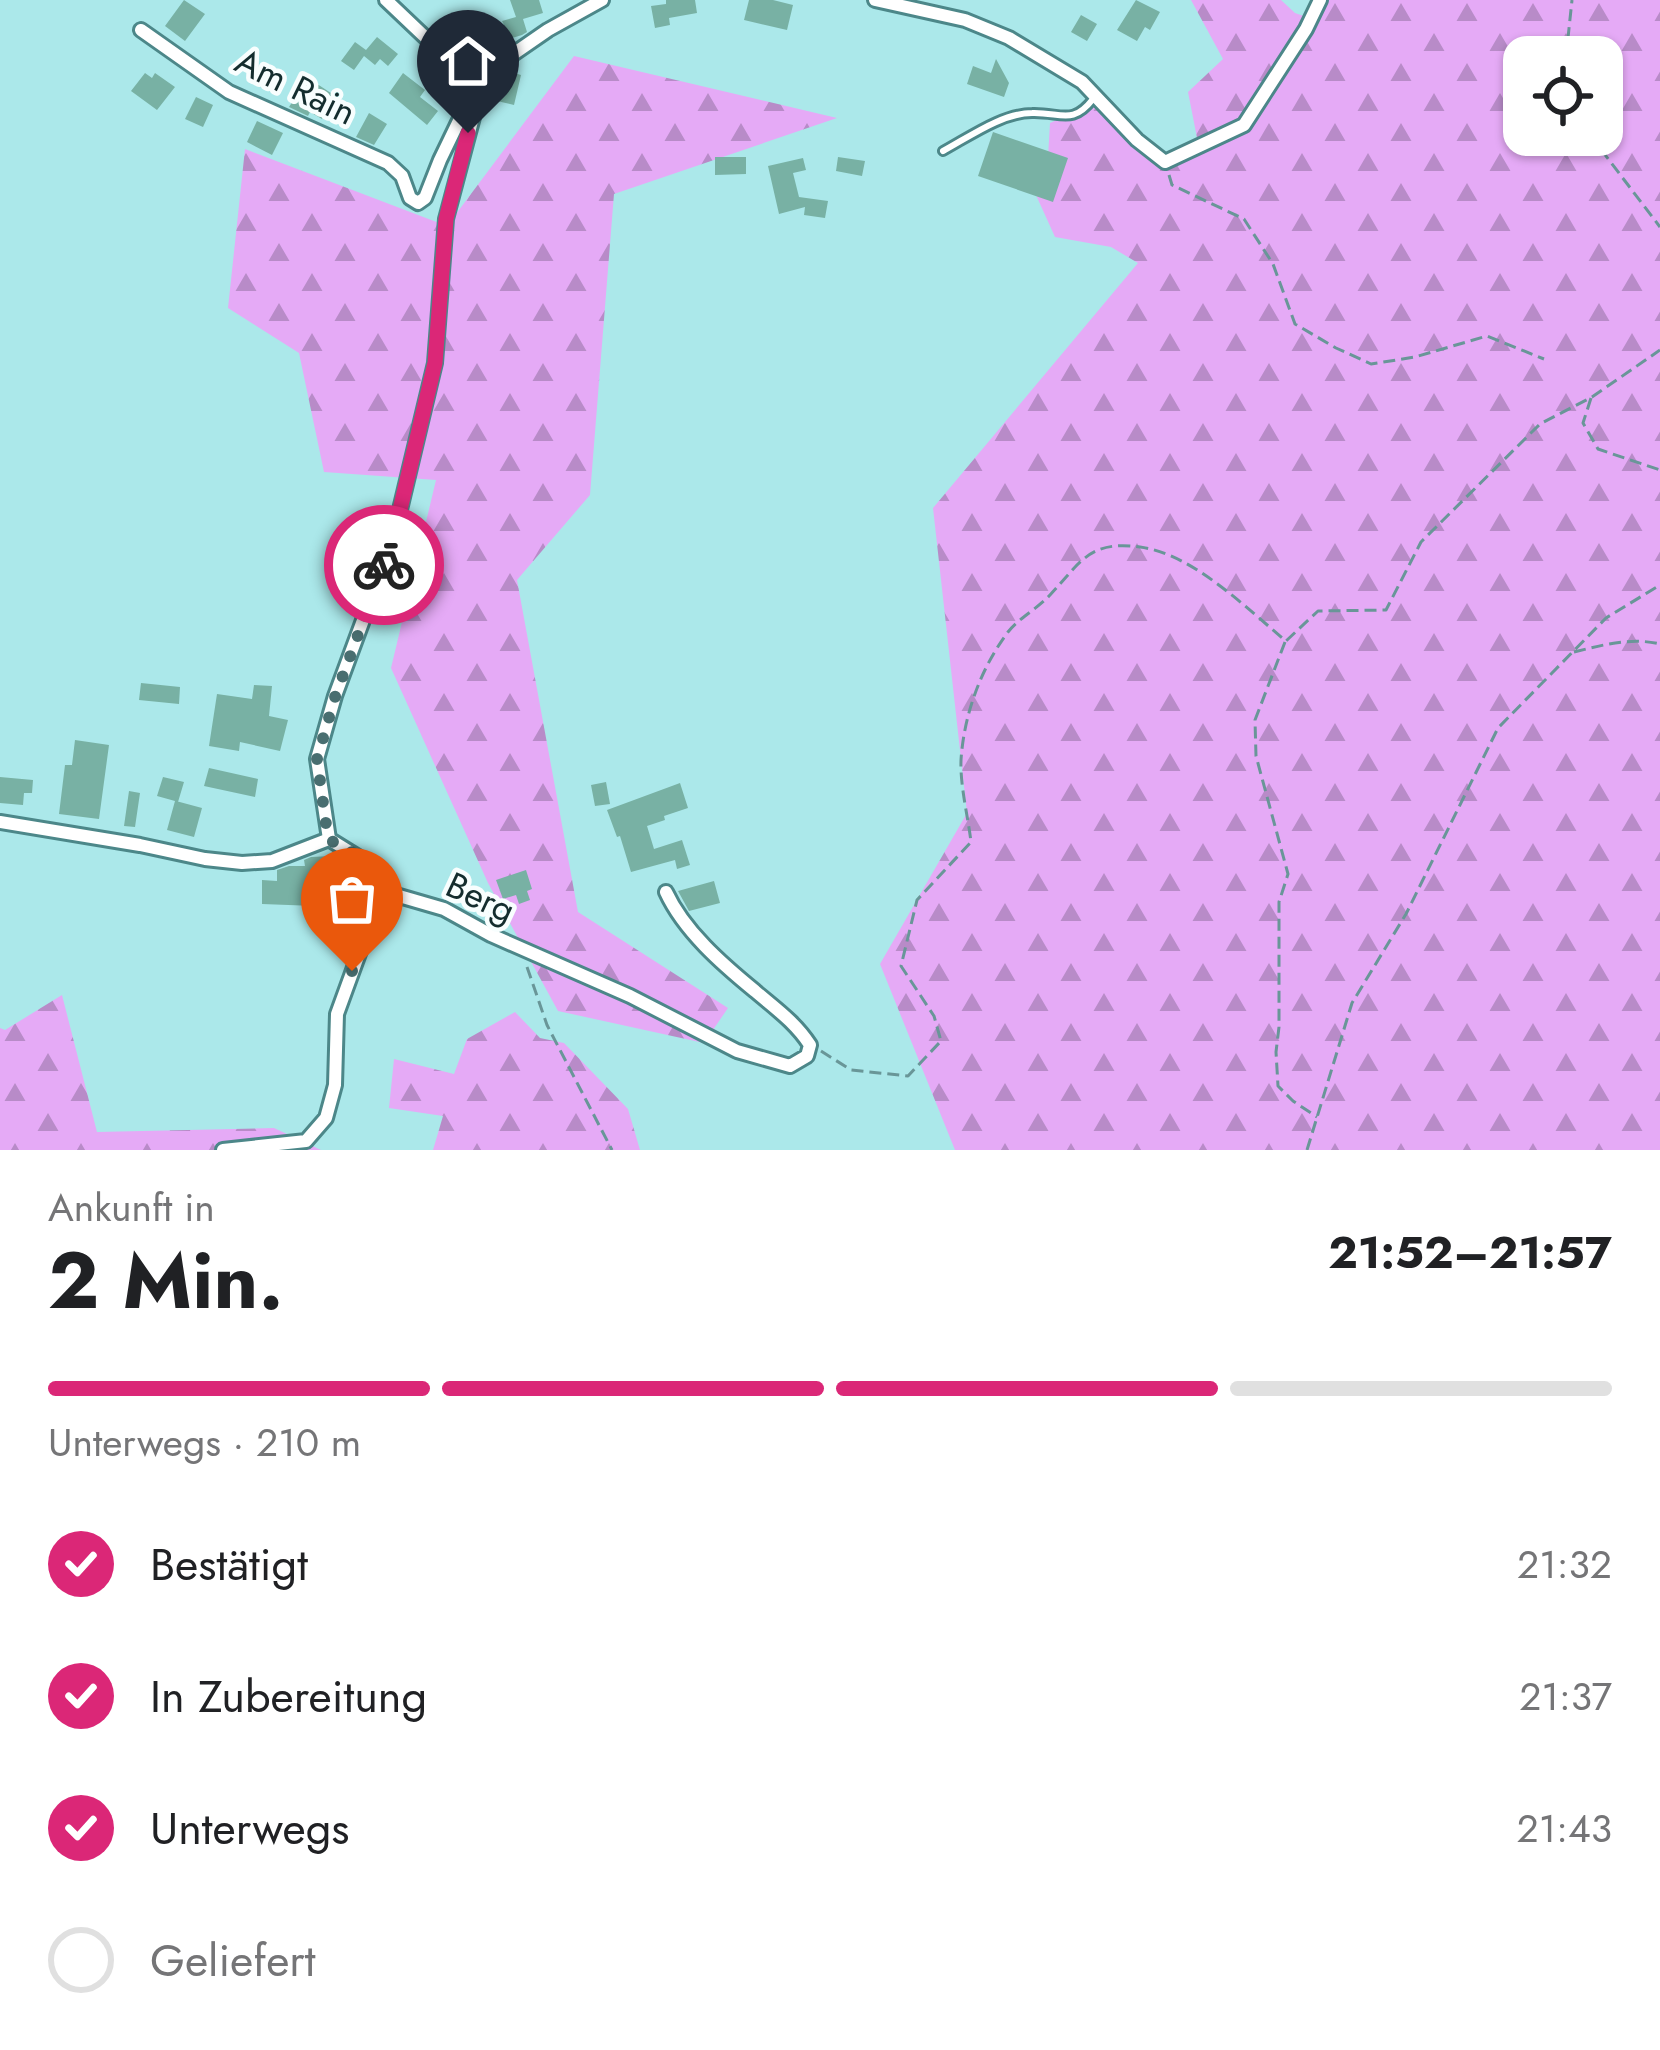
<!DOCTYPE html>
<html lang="de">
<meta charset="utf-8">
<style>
body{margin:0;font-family:Jost,sans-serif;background:#f2f2f2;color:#202124;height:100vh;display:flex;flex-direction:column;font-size:45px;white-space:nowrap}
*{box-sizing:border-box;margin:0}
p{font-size:39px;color:#757577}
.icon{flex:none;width:66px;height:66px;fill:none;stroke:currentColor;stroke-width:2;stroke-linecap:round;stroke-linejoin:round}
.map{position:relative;height:1150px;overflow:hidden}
.sheet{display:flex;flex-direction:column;background:#fff;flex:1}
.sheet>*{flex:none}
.controls{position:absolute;left:1503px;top:36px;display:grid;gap:24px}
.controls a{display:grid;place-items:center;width:120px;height:120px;border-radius:24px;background:#fff;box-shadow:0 3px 9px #0004;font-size:60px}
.pin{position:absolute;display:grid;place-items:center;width:102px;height:102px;color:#fff;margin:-123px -51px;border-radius:50% 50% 50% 0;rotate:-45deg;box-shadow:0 0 12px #0007}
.pin .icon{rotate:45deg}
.courier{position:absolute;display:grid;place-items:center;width:120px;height:120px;margin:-60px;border:9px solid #db2777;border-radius:50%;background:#fff;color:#222;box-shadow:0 3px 15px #0007}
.overview em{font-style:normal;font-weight:700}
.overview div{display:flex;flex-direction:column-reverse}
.overview{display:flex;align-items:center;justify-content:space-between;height:204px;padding:0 48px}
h1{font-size:78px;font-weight:700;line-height:90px}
.bar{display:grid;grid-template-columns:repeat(4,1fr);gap:18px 12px;align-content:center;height:144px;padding:0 48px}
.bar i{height:15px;border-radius:9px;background:#e0e0e0}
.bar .on{background:#db2777}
.bar p{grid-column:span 4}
ol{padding:0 48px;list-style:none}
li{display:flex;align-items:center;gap:36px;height:132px}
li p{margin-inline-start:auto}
li .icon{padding:12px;border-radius:50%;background:#db2777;color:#fff;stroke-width:4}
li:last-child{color:#757577}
li i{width:66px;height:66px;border:6px solid #e0e0e0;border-radius:50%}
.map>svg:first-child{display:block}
.forest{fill:url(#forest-firs);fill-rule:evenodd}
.building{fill:#78b1a4}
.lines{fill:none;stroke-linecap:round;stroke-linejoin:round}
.lane-casing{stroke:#4c8789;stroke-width:12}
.street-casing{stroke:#4c8789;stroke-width:18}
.path{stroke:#699698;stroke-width:3;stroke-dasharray:12 6;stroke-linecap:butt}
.lane{stroke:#fff;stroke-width:6}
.street{stroke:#fff;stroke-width:12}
.done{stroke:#496e70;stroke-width:12;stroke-dasharray:0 21.6}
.route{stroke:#db2777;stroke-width:15}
.labels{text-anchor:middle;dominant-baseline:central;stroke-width:9;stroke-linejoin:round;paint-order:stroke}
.street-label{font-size:36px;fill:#142d2e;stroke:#f8fefe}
</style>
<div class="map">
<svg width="1660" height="1150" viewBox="0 0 1660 1150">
<defs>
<pattern id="forest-firs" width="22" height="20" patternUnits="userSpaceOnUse" patternTransform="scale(3)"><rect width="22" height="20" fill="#e5aaf6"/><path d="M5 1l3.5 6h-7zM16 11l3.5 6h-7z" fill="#b88bc8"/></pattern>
</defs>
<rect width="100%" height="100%" fill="#abe8ea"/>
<path class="forest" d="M1191 0H1281L1295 13 1318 21 1326 0H1660V1150H955L880 964 967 813 933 508 1138 263 1111 247 1055 237 1031 184 1048 157 1050 123 1096 103 1159 166 1200 153 1188 92 1223 59ZM1524 57H1602V135H1524Z
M574 56 837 118 614 194 590 495 517 580 578 912 728 1008 704 1043 558 1011 488 883 391 668 436 480 324 472 299 353 228 308 245 149 447 226Z
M62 995 97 1132 274 1128 321 1150H0V1028L5 1030Z
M515 1012 540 1038 564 1043 628 1109 640 1150H433L443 1116 389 1108 394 1059 454 1074 467 1039Z"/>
<path class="building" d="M184 0 205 14 185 41 165 26Z
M510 0H539L543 13 523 19 527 32 522 35 495 43 491 29 504 25 502 21 516 17Z
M666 0H695L697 13 669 18 670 25 655 28 651 6 666 4Z
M749 0H773L793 5 787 30 744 20Z
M1136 0 1160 12 1150 30 1145 27 1137 41 1117 30Z
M1081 15 1097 24 1087 41 1071 32Z
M377 37 398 54 388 66 380 59 375 65 364 56 354 70 341 61 355 42 366 50Z
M996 59 1009 83 1004 97 967 84 973 66 991 73Z
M507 71 521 75 514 105 497 101 503 74Z
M145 73 152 78 155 73 175 87 157 110 131 91Z
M403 73 425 90 420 97 438 111 427 125 389 93Z
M308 78 337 97 322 119 310 112 308 116 289 107Z
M196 97 213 105 203 127 185 119Z
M369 113 387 124 374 145 356 137Z
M257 121 283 133 272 155 247 142Z
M993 132 1068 158 1053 202 978 176Z
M715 157H746V174L715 175Z
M838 157 865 161 862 176 836 171Z
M803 158 806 170 793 173 799 197 828 201 825 218 804 215 805 207 779 214 768 166Z
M141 683 180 687 179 704 139 700Z
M254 685 272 686 269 716 288 720 280 751 240 742 239 751 209 746 217 694 252 699Z
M75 740 109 745 99 819 59 814 65 765H72Z
M209 768 258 779 255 797 204 786Z
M0 777 33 780 32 793H24L23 805 0 803Z
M163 777 184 782 178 802 176 801 202 808 194 837 167 830 175 801 157 796Z
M606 782 610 804 595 806 591 785Z
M680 783 688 808 664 816 665 820 647 826 654 849 682 840 690 865 677 869 675 860 631 872 620 836 617 837 607 810Z
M129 791 140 793 135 827 124 826Z
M332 856 334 885 359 886 358 905 345 904V914L315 912V906L262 904V880L277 881V870L289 866H305L304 860 311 857Z
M526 870 532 889 527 891 530 900 519 904 516 895 503 899 496 880Z
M714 881 720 903 689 911 678 891Z"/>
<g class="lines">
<defs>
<path id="lane" d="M943 151C969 137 1002 113 1032 113 1061 112 1072 126 1093 99"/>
<path id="street" d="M386 0 445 56 480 77
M875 0 965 20 1009 38 1082 82 1137 140 1165 162 1244 125 1306 29 1320 0
M141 30 229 92 388 163 402 176 410 198 418 203 425 198 440 160 480 77 548 30 602 0
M0 822 140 845 205 859 242 863 272 861 329 839
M329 839 317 759 335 696 393 539 435 363 446 219 480 91V77
M329 839 358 857 375 889 444 909 491 935 630 996 737 1051 790 1066 807 1056 810 1045C795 1022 776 1009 755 991 722 964 684 931 666 892
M223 1150 306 1141 326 1118 335 1085 337 1014 368 929 375 889"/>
</defs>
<use href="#lane" class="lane-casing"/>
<use href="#street" class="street-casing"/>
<path class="path" d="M1566 57 1572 0
M1590 135 1660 227
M1169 175 1172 185 1244 219 1273 264 1295 324 1336 348 1371 364 1415 357 1487 336 1544 359
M1591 398 1583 423 1598 449 1660 470
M1285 642 1255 720 1256 756 1288 874 1279 902V1027L1276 1052 1278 1086 1293 1101 1317 1117
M1574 652C1603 645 1631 637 1660 644
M527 967 547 1025 612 1150
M821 1051 851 1070 908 1076 941 1041 934 1016 901 966 917 900 971 842C968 816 960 786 961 760 964 714 981 668 1008 632 1019 618 1037 609 1050 595 1081 562 1089 540 1140 547 1193 554 1246 608 1286 641L1318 611 1386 610 1421 542 1540 424 1592 397 1660 350
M1307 1150 1352 1003 1406 914 1498 728 1606 618 1660 585"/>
<use href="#lane" class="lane"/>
<use href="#street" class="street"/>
</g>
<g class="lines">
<path class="done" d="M352 971C366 935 392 884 354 854 346 848 337 844 328 839L317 759 335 697 384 565"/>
<path class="route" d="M384 565 393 539 435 363 446 219 468 133"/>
</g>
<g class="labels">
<g class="street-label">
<text transform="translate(296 86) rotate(26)">Am Rain</text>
<text transform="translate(481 897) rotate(25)">Berg</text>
</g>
</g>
</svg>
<div class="controls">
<a><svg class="icon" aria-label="locate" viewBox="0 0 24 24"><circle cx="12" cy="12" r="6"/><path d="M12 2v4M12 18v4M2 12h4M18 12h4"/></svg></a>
</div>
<div class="pin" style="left:352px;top:971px;background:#ea580c"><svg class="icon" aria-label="bag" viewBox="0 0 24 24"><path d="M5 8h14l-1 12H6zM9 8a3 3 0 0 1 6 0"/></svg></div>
<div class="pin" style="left:468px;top:133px;background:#1f2937"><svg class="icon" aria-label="home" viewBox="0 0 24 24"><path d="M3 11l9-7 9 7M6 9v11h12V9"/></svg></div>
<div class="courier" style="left:384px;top:565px"><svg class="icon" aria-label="bike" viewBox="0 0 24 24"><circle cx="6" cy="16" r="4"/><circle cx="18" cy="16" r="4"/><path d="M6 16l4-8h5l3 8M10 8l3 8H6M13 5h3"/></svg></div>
</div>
<section class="sheet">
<div class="overview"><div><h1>2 Min.</h1><p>Ankunft in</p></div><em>21:52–21:57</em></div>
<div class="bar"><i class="on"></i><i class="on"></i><i class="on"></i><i></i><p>Unterwegs · 210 m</p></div>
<ol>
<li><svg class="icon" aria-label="check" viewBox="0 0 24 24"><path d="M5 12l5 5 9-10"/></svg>Bestätigt<p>21:32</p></li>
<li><svg class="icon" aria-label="check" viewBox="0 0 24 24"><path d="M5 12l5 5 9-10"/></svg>In Zubereitung<p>21:37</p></li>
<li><svg class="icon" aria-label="check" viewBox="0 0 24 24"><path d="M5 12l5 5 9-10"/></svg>Unterwegs<p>21:43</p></li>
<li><i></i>Geliefert</li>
</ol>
</section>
